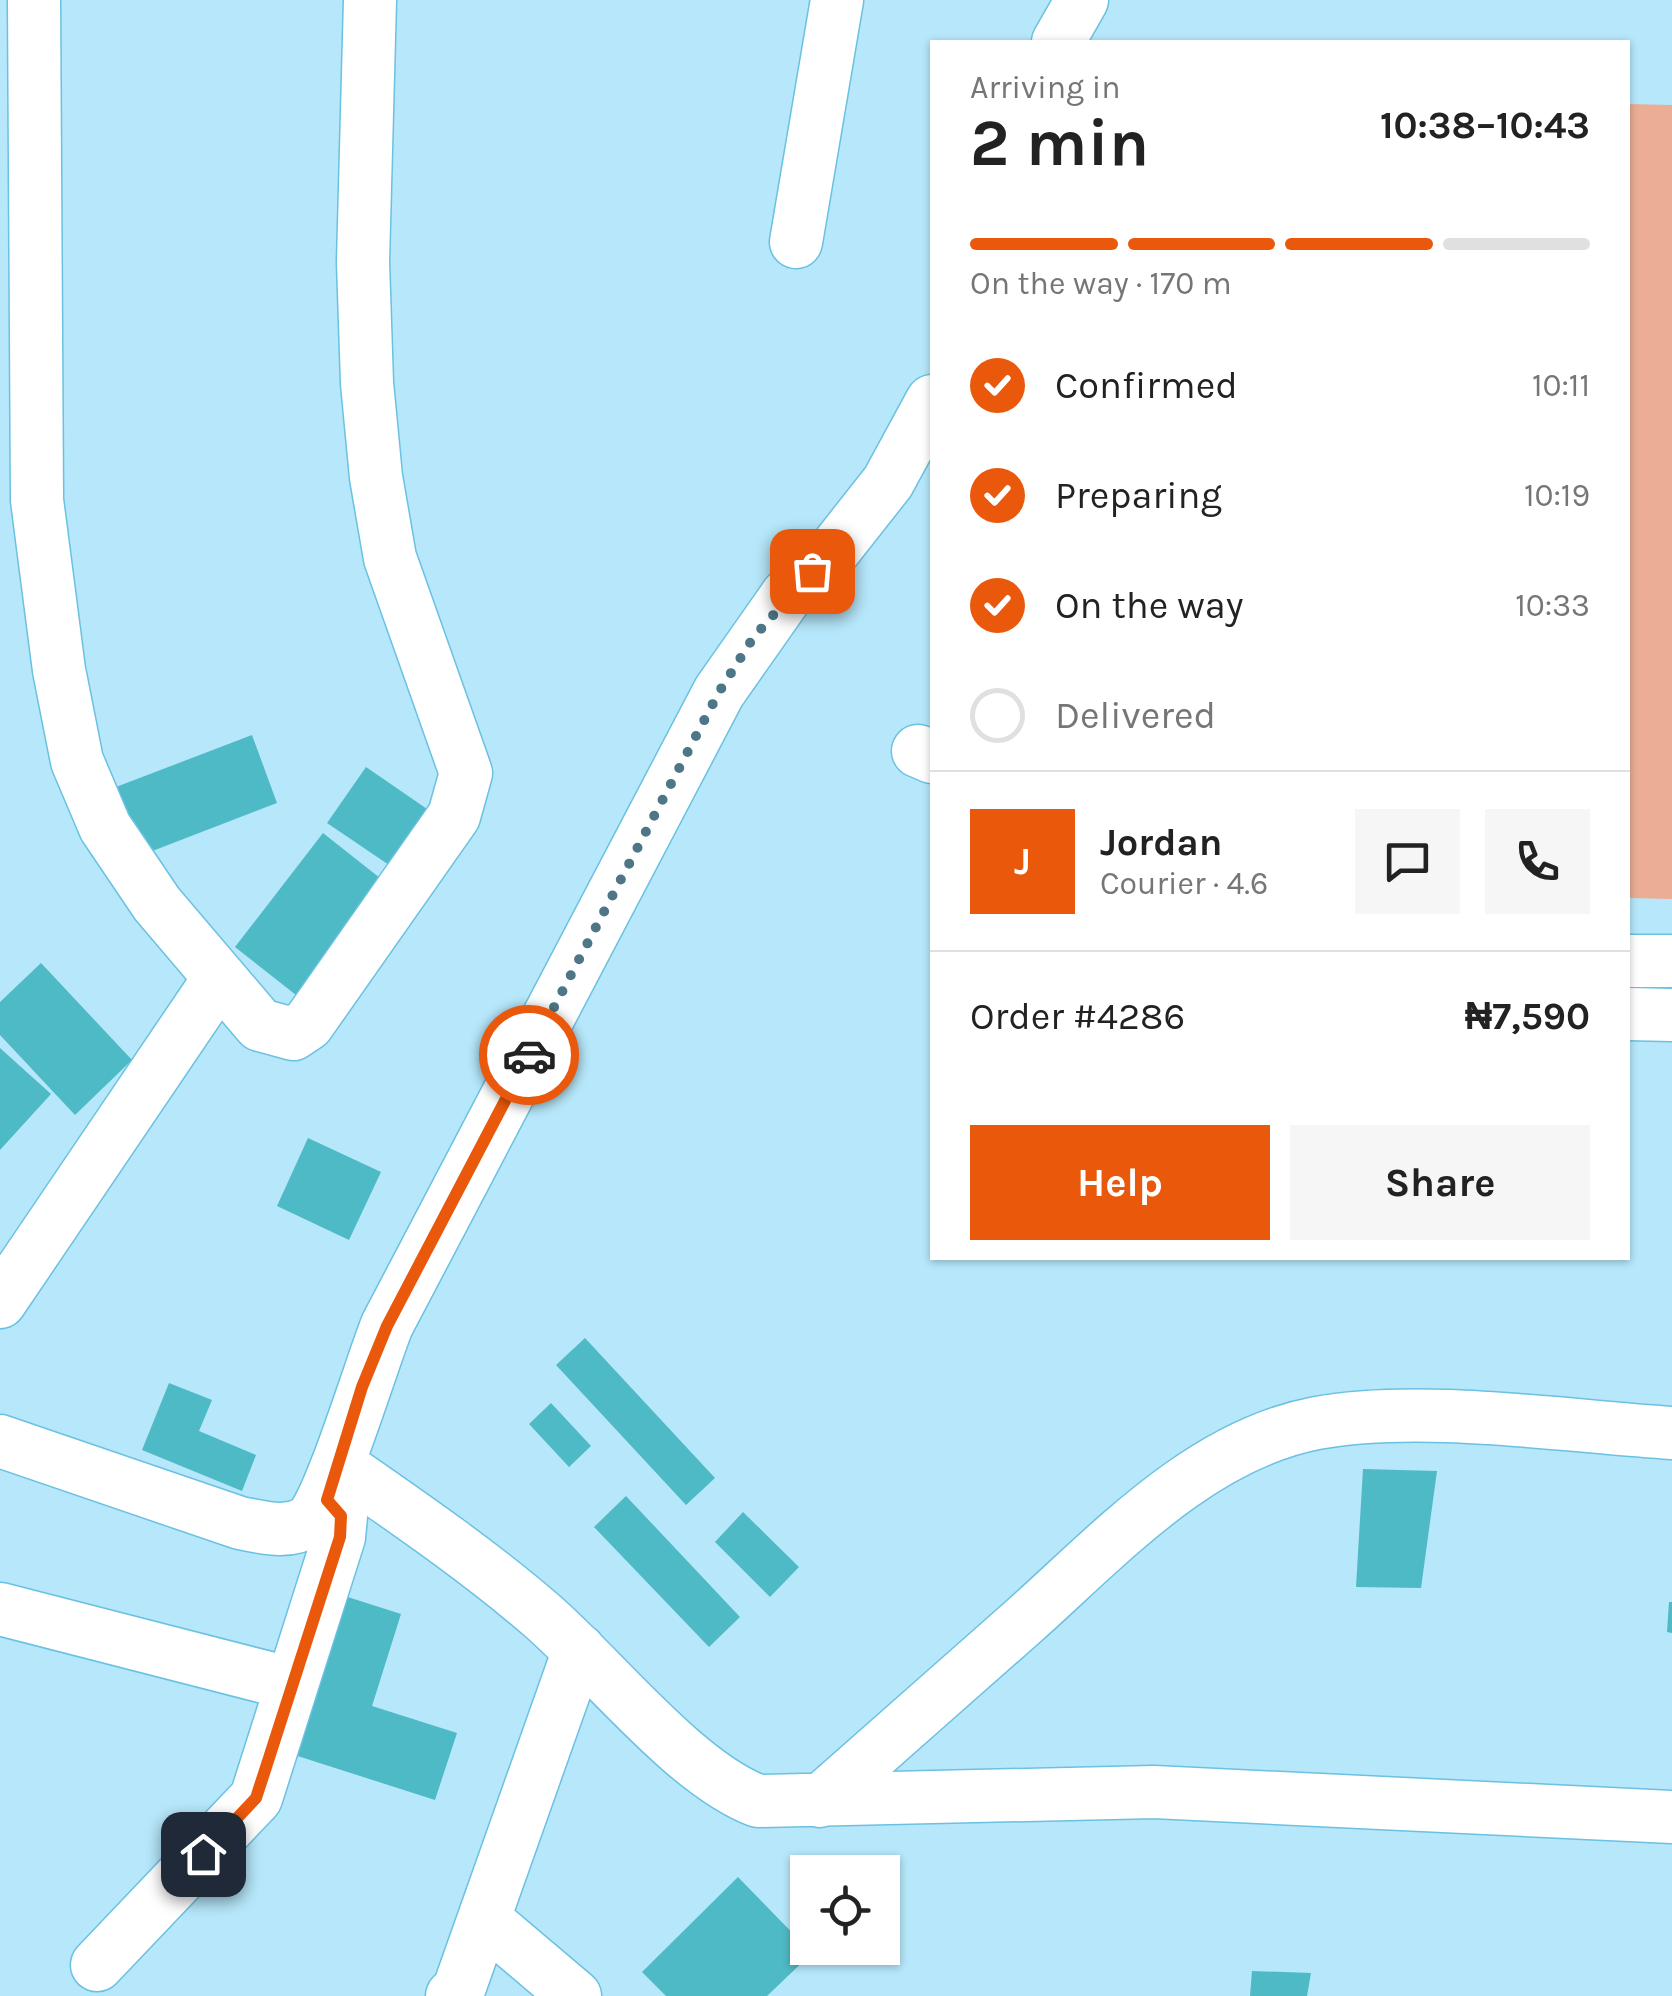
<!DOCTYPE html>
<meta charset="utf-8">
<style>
body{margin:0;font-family:Karla,sans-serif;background:#f6f6f6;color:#222;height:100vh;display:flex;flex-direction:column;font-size:38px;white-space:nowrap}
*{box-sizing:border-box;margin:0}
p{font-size:32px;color:#767676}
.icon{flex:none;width:55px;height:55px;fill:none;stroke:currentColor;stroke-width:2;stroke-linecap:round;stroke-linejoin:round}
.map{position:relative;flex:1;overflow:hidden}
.panel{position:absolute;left:930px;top:40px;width:700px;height:1220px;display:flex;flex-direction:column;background:#fff;border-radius:0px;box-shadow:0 2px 8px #0004}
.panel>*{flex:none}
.tools{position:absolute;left:790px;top:1855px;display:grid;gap:20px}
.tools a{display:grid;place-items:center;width:110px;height:110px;border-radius:0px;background:#fff;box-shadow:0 2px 8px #0004;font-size:50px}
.pin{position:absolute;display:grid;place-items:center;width:85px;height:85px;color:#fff;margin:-42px;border-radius:20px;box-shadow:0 5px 15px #0006}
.courier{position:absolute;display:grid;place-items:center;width:100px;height:100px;margin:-50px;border:8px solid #ea580c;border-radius:50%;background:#fff;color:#222;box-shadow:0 2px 12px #0007}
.head em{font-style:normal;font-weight:700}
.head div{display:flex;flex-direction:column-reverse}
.head{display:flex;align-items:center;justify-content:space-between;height:170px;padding:0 40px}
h1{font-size:65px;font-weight:700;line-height:75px}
.bar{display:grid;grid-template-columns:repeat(4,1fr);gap:15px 10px;align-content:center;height:120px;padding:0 40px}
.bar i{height:12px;border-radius:8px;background:#e0e0e0}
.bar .on{background:#ea580c}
.bar p{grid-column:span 4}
.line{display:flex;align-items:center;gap:25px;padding:0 40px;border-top:2px solid #e0e0e0}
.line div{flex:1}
.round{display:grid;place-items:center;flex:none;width:105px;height:105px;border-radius:0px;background:#f6f6f6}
ol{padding:0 40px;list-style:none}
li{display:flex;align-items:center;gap:30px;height:110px}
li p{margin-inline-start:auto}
li .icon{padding:10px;border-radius:50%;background:#ea580c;color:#fff;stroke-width:4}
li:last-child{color:#767676}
li i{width:55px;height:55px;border:5px solid #e0e0e0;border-radius:50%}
.button{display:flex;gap:20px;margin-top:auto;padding:20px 40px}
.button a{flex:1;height:115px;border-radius:0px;background:#ea580c;color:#fff;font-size:40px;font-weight:700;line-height:115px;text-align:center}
.button a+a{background:#f6f6f6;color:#222}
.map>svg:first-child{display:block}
.green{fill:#ebae94}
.building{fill:#4ebac5}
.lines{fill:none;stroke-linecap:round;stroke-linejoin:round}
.minor-casing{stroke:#6bc1e1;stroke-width:55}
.minor{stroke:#fff;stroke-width:52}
.done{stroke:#4d7786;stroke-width:10;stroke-dasharray:0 18}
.route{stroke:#ea580c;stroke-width:12}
</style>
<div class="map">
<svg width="1672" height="1996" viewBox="0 0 1672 1996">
<rect width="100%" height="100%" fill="#b6e7fa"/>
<path class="green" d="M1628 104 1672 105V899L1628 898Z"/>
<path class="building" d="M252 735 277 803 142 855 116 787Z
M366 767 430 811 392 867 327 823Z
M323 833 385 882 296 995 235 947Z
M41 963 132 1060 75 1115 0 1035V1002Z
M0 1048 51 1094 0 1150Z
M308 1138 381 1172 349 1240 277 1206Z
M585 1338 715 1478 686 1505 556 1365Z
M169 1383 212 1400 199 1431 256 1455 242 1491 142 1450Z
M551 1403 591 1446 569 1467 529 1424Z
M1363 1469 1437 1471 1421 1588 1356 1587Z
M626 1496 740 1617 709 1647 594 1527Z
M743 1512 799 1567 770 1597 715 1542Z
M332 1592 401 1614 372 1706 457 1733 435 1800 282 1751Z
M1669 1602H1672V1633L1667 1632Z
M738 1877 812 1953 767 1996H666L642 1972Z
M1252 1971 1311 1973 1307 1996H1250Z"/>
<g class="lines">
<defs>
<path id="minor" d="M34 0 37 500 59 670 77 761 105 827 157 904 260 1025 293 1034 308 1024 454 816 466 773 390 558 376 477 367 383 363 262 370 0
M1058 42 1082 0
M796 242 837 0
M918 751 932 757
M1628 961H1672
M1628 1014 1672 1015
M0 1302 218 980
M0 1441 240 1523C262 1527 288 1535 309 1521 328 1508 373 1359 387 1325L719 692 787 595 836 548 888 482 932 401
M338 1464C407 1512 476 1559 540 1614 603 1668 684 1773 758 1801L1154 1792 1672 1817
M0 1609 292 1684
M820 1801C888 1741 957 1680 1025 1620 1110 1544 1200 1445 1317 1423 1420 1404 1564 1426 1672 1433
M484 1919 575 1996
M97 1965 256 1798 339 1537 341 1516 327 1499
M452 1996 459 1989 579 1650"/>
</defs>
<use href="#minor" class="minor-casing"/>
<use href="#minor" class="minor"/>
</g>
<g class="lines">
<path class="done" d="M529 1055 719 692 753 638 812 571"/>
<path class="route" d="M203 1854 256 1798 268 1761 340 1537 341 1516 327 1500 362 1387 387 1326 529 1055"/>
</g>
</svg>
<div class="tools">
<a><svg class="icon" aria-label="locate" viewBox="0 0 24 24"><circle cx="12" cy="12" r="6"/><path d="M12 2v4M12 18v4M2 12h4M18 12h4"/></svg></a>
</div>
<div class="pin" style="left:812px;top:571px;background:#ea580c"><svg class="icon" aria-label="bag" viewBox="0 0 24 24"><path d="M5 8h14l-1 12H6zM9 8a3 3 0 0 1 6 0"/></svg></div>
<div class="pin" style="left:203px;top:1854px;background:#1f2937"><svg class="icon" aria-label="home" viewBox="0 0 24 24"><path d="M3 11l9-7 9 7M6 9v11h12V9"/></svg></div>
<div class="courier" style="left:529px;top:1055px"><svg class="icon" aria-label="car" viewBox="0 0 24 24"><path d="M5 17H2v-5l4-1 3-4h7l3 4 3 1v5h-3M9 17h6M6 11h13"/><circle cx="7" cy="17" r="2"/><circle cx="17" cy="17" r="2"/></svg></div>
<section class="panel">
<div class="head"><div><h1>2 min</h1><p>Arriving in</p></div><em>10:38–10:43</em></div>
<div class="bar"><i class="on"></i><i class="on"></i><i class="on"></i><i></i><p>On the way · 170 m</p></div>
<ol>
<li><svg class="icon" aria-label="check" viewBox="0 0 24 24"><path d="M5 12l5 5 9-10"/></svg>Confirmed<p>10:11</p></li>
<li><svg class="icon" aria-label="check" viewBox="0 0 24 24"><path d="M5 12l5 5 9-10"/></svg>Preparing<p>10:19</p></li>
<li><svg class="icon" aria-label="check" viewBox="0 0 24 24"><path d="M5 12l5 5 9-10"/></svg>On the way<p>10:33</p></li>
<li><i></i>Delivered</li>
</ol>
<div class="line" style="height:180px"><b class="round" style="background:#ea580c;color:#fff">J</b><div><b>Jordan</b><p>Courier · 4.6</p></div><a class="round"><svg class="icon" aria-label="chat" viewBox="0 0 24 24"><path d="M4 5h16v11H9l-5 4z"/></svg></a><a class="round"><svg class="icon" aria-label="phone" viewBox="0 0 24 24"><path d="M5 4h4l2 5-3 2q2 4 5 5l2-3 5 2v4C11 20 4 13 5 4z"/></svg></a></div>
<div class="line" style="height:130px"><div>Order #4286</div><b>₦7,590</b></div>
<div class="button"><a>Help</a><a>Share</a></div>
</section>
</div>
